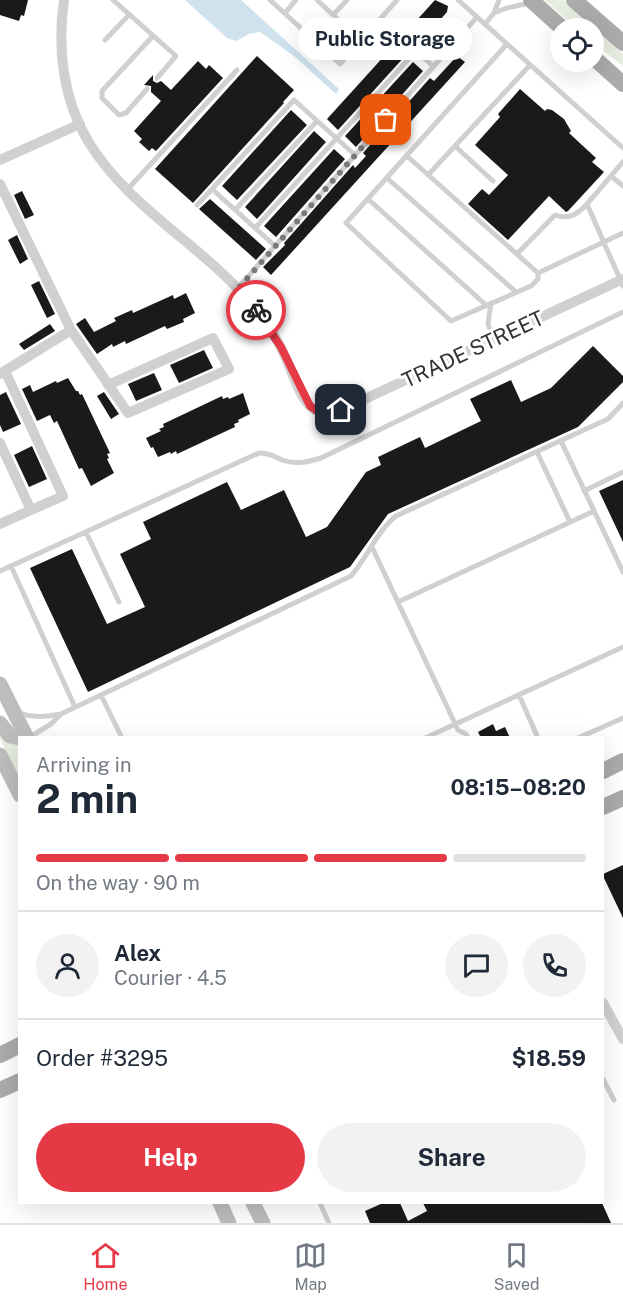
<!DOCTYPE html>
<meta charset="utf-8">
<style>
body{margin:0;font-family:"Public Sans",sans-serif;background:#f2f2f3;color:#1f2937;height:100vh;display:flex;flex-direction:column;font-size:22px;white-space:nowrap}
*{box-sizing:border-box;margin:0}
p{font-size:20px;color:#747a83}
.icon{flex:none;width:33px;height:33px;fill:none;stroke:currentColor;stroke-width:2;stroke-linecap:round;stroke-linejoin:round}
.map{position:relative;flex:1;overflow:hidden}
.side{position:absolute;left:18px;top:736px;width:586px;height:468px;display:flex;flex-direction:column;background:#fff;border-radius:0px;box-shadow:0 6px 24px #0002}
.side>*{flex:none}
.controls{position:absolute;left:550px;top:18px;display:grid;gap:12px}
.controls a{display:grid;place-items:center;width:54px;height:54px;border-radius:50%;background:#fff;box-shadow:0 6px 24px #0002;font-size:30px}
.pin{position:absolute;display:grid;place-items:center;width:51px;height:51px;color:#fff;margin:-26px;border-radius:12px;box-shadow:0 3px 9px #0006}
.courier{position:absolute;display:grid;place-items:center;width:60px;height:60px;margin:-30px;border:4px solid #e63946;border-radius:50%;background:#fff;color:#222;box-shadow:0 2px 8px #0007}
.bubble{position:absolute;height:42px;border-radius:21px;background:#fff;box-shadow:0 6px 24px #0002;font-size:20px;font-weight:700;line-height:42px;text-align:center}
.summary em{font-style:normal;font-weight:700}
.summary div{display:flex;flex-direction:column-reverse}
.summary{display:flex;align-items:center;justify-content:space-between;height:102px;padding:0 18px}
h1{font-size:39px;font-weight:700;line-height:45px}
.bar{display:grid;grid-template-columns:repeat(4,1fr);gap:9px 6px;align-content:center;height:72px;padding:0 18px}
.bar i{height:8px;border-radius:4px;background:#e0e1e3}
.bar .on{background:#e63946}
.bar p{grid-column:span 4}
.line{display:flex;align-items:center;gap:15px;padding:0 18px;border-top:2px solid #e0e1e3}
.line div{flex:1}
.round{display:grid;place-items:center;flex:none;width:63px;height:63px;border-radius:32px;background:#f2f2f3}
.primary-button{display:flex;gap:12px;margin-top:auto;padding:12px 18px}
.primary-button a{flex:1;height:69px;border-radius:36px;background:#e63946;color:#fff;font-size:24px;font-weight:700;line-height:69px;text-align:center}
.primary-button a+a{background:#f2f2f3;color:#1f2937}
.tabs{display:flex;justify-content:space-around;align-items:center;height:84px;border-top:2px solid #e0e1e3;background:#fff;font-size:16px;color:#747a83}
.tabs a{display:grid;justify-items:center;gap:3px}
.tabs .on{color:#e63946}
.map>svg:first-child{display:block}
.green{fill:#e6ecdf}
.water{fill:#cfe2ee}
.building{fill:#1a1a1a}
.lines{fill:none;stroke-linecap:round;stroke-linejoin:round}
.service{stroke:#d0d0d0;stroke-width:5}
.minor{stroke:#d0d0d0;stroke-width:10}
.secondary{stroke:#bdbdbd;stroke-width:15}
.primary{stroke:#ababab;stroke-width:16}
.done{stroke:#7a7a7a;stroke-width:6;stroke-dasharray:0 10.8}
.route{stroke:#e63946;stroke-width:8}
.labels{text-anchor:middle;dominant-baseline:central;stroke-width:6;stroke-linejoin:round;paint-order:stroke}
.street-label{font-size:21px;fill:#333;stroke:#fff}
</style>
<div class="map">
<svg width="623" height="1223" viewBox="0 0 623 1223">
<rect width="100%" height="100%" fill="#fff"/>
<path class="green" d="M545 0H564L623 54V66L594 43V28H576Z
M0 728 19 744V779L0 739Z"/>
<path class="water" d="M185 0H241L339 89 336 94 294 56 260 32 249 34 236 41 227 38Z"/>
<path class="building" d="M0 0H28L24 16 21 15 19 21 0 15Z
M435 0 448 6 447 12 430 31 445 45 435 56 417 39 404 53 406 55 338 130 327 119Z
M257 56 294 90 283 102 284 103 193 203 155 169Z
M457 56 465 62 271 275 263 267 285 245 284 243 353 165 355 168 366 156 363 153 430 78 434 81Z
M198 61 206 69 209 65 223 78 156 151 152 148 149 151 139 142 142 139 134 131 161 101 151 92V86L144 85 153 75V81L157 83 161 81 171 90Z
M413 62 423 71 356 147 345 136Z
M520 89 545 111 547 109 552 110 564 119 571 131 569 133 596 158 592 162 604 172 568 211 566 212 549 196 508 240 468 204 482 189 489 195 508 175 475 145 500 117 498 114Z
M291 110 307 125 237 200 222 186Z
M314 131 326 142 257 219 245 207Z
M334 149 345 159 276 237 264 226Z
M22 191 34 215 25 219 14 195Z
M210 199 266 249 256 260 199 209Z
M17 235 28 259 20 264 8 240Z
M39 281 55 314 47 318 31 285Z
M186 293 195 313 183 319 184 322 167 329 165 326 126 344 125 341 113 347 112 344 97 354 76 324 85 318 94 332 116 321 114 318 132 310 133 313 173 295 174 299Z
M50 324 55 331 24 350 19 344Z
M593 346 623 376V382L578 427 388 514 350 567 88 692 30 568 72 549 107 624 145 607 120 554 151 539 143 522 227 482 241 510 284 490 306 537 327 527 366 472 381 465 378 457 420 437 425 448 481 421 470 399 511 380 521 402 551 388Z
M204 350 213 368 179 383 170 365Z
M154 373 162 390 136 401 128 384Z
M68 378 76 391H78L80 395 82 394 110 453 107 454 109 458 107 459 114 473 91 486 82 468 79 469 57 421 54 423 50 415 37 421 22 389 30 385 33 392 56 381 57 383Z
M6 392 21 424 3 432 0 425V395Z
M104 392 119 414 111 419 97 396Z
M243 393 250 414 238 420 239 422 234 424 235 427 177 454 176 451 171 454 170 452 158 457 153 447 151 448 146 438 161 431 159 429 164 427 163 424 222 396 223 399 228 397 229 399Z
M32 446 47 479 29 487 14 455Z
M623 480V542L599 491Z
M493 724 496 731 505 727 510 738H481L478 732Z
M623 865V918L603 876V874Z
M383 1203H400L408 1221 427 1211 423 1203H602L611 1223H370L365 1211Z"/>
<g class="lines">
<path class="service" d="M113 0 176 56 157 78
M270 0 340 64 397 0
M317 0 361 41
M458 0 623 148
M285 13 296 0
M494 13 507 8 530 3
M333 15 347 0
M485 24 494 13 499 0
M105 40 129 15
M147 89 126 113 119 115 102 98V91L153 36
M455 146 493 181
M407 156 538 273V279L531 286 451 321 346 223 507 44
M623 162 587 204 623 286
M428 175 530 65
M611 176 623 186
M387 178 516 292
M127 190 237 70
M368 199 486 305
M197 205 212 189
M235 210 317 121
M255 228 416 51 433 66
M275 246 212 189 294 100 355 155
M517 254 555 215C569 220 578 214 587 204
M538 273 623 233
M238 288 477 17
M491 303 488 324 493 339
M561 441 623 572
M537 452 570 522
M584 491 623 472
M86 532 119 602
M372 547 458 730 466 734 468 738
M11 566 75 707
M0 571 259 453C269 453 273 456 282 460 295 465 308 462 321 458L623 312
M398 602 594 511
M101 695 122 738
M519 695 538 738
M17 712C31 718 47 717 61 714L351 576C367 558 377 531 396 516L608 419 623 403
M30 737 51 724 61 714
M425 738 623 647
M578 738 623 718
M603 1079 614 1100
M320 1203 329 1223"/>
<path class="minor" d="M64 0C57 48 63 99 88 141 130 211 209 248 258 312 267 324 276 337 282 350 290 365 299 397 311 407 320 415 331 413 341 410L623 279
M0 160 80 124
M0 184 71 330 128 413 229 369 213 338 108 385
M5 371 63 496 31 510
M0 374 71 330
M0 443 31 510 0 524
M603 1003 623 1039"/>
<path class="secondary" d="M0 684 27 738
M0 723 10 736 20 738
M0 755 20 795
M220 1203 229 1223
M253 1203 263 1223"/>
<path class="primary" d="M531 0 562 28
M574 0 623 43
M594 58 623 84
M603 771 623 761
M603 807 623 798
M0 1055 20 1045
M0 1090 20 1081"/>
</g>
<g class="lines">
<path class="done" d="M256 310 237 290 386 120"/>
<path class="route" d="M256 310 281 347 310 406 320 413 341 410"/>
</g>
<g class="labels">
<g class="street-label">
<text transform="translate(473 349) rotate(-25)">TRADE STREET</text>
</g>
</g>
</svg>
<div class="controls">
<a><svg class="icon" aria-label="locate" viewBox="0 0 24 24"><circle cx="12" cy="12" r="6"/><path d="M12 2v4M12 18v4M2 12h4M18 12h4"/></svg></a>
</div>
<div class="pin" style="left:386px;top:120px;background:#ea580c"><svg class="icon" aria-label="bag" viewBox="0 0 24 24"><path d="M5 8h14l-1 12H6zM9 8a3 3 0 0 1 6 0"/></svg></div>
<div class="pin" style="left:341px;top:410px;background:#1f2937"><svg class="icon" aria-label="home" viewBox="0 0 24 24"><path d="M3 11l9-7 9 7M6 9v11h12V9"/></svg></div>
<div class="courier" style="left:256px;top:310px"><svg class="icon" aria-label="bike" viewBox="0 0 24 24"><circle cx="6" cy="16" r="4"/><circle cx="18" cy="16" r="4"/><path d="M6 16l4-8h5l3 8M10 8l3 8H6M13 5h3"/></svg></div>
<div class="bubble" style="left:298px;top:18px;width:174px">Public Storage</div>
<section class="side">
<div class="summary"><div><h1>2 min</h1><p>Arriving in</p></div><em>08:15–08:20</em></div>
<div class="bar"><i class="on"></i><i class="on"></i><i class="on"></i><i></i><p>On the way · 90 m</p></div>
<div class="line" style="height:108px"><a class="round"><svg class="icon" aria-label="person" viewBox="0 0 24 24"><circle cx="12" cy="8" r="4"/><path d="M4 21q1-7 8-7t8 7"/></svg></a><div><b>Alex</b><p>Courier · 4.5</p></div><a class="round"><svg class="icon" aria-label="chat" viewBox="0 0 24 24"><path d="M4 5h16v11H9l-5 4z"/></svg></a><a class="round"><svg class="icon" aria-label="phone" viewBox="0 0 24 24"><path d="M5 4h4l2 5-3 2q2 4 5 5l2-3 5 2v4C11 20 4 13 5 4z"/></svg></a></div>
<div class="line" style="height:78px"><div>Order #3295</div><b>$18.59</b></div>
<div class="primary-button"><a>Help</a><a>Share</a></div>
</section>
</div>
<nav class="tabs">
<a class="on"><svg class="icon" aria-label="home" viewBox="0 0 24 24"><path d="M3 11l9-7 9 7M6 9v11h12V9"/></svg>Home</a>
<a><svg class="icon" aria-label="map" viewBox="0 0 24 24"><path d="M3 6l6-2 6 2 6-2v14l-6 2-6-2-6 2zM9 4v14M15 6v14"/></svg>Map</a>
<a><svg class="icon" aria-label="saved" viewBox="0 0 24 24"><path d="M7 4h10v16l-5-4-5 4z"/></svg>Saved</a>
</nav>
